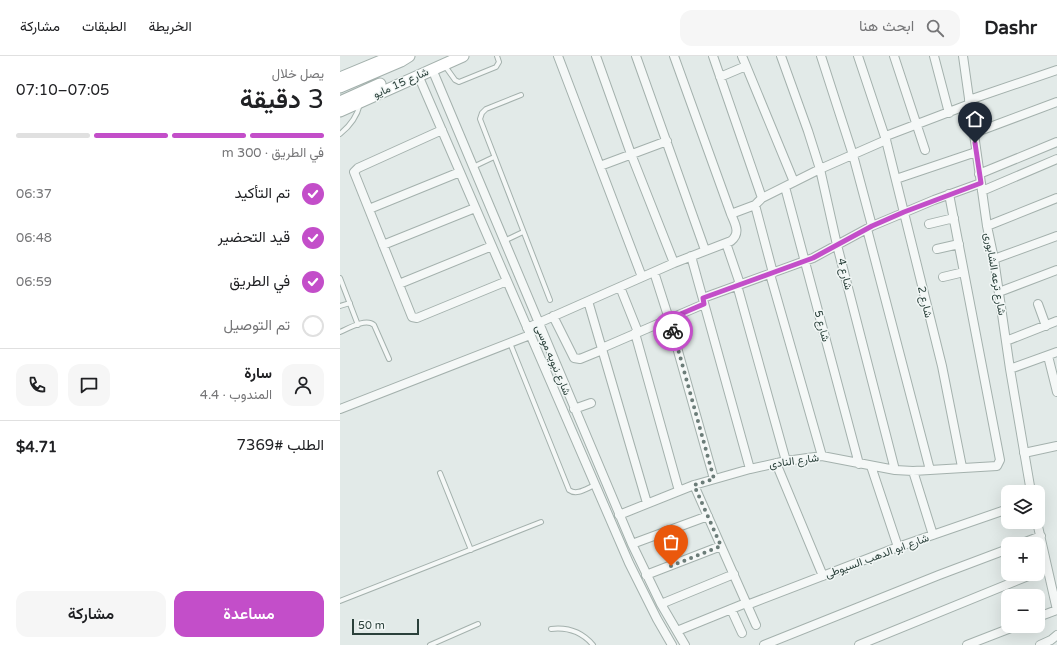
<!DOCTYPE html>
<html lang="ar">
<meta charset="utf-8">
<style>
body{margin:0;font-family:"Varela Round",Vazirmatn,sans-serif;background:#f6f6f6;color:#202124;direction:rtl;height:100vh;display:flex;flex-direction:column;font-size:15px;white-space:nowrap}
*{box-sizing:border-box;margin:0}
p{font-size:13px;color:#757577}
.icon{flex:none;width:22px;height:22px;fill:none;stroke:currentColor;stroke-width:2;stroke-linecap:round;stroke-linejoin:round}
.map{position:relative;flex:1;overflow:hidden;direction:ltr}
.side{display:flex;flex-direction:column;background:#fff;width:340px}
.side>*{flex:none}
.tools{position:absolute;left:661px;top:429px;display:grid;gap:8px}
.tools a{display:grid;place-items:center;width:44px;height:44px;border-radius:8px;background:#fff;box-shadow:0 4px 16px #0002;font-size:20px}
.scale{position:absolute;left:12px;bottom:10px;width:67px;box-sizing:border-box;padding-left:4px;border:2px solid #2b413b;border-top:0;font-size:11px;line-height:14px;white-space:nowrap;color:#2b413b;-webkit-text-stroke:3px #f2f7f6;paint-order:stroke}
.pin{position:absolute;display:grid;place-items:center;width:34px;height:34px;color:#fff;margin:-41px -17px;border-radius:50% 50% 50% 0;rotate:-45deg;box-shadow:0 0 4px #0007}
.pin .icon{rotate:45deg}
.courier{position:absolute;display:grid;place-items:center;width:40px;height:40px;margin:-20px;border:3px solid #c34ec9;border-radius:50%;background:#fff;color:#222;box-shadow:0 1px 5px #0007}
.headline em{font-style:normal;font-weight:600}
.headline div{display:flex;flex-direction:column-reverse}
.headline{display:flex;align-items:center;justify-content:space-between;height:68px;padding:0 16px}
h1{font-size:26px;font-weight:600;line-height:30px}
.bar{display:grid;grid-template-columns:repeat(4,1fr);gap:6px 4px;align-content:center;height:48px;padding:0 16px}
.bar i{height:5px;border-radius:3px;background:#e0e0e0}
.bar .selected{background:#c34ec9}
.bar p{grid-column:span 4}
.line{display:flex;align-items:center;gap:10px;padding:0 16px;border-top:1px solid #e0e0e0}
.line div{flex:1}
.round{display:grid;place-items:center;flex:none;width:42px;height:42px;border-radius:12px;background:#f6f6f6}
ol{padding:0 16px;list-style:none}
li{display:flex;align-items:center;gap:12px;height:44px}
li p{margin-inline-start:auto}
li .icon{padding:4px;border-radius:50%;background:#c34ec9;color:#fff;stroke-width:4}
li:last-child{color:#757577}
li i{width:22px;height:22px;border:2px solid #e0e0e0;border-radius:50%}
.cta{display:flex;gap:8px;margin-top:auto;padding:8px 16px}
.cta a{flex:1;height:46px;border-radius:12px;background:#c34ec9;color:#fff;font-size:16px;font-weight:600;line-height:46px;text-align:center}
.cta a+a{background:#f6f6f6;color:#202124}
header{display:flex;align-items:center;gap:24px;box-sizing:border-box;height:56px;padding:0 20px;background:#fff;border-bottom:1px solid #e0e0e0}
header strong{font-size:19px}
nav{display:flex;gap:22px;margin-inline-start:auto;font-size:14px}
.search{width:280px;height:36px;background:#f6f6f6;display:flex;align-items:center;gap:10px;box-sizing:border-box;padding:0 14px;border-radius:12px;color:#757577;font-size:15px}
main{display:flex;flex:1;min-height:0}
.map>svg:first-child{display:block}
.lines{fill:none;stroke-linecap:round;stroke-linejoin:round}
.lane-casing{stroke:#a4b1ad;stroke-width:6}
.street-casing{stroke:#a4b1ad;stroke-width:10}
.secondary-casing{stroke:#a4b1ad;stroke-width:13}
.lane{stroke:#f5f8f7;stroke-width:4}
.street{stroke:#f5f8f7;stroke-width:8}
.secondary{stroke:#fff;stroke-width:11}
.done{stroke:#6b7c78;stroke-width:4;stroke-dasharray:0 7.2}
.route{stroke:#c34ec9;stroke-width:5}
.labels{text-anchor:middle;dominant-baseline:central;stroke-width:3;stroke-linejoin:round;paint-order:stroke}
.street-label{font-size:11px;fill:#2b413b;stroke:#f2f7f6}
</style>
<header>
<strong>Dashr</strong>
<div class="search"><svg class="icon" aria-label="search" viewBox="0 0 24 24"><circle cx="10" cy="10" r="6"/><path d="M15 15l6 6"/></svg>ابحث هنا</div>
<nav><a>الخريطة</a><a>الطبقات</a><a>مشاركة</a></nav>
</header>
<main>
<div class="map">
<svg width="717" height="589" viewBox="0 0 717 589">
<rect width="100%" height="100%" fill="#e2eae8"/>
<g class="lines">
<defs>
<path id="lane" d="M105 10 115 24 119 26 156 11 159 6 157 0
M181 39 146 53 142 57 140 63 210 244
M0 78C10 70 17 61 20 48
M133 111 154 101
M164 185 183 176
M0 222 18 269
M0 250 10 247
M0 276C9 272 26 262 34 269L49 303
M170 287 229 434C237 440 247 432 255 429
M100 417 131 494
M0 545 201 466
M211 573C228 571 242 576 253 589
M90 589 138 568"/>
<path id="street" d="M218 0 302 221
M256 0 291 98 334 207
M296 0 365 194
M373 0 422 142
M402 0 454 126
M441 0 468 75 480 113 497 189 555 414
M481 0 513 99 532 170
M518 0 546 84 602 310 622 411
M554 0 585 94
M594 0 609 57
M623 0 647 170 654 203 670 313 691 436
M92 13 292 488 321 548 345 589
M78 19 289 507 317 563 332 589
M380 21 406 10
M629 44 717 14
M102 74 18 112 14 116 72 261 77 262 167 225
M634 77 717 46
M546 80 630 48
M260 110 327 85
M639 118 717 86
M556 123 636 96
M445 131 519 408
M642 135 717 103
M415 149 433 217
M29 153 120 116
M391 158 415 149 422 142 480 113 546 84
M589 168 614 162
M647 170 717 142
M527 173 590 414
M386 187 400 228
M43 189 135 152
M597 193 619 188
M351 200 410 413
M654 203 717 180
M314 216 329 263 374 423
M430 218 482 400
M603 221 624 216
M59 228 152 190
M397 229 446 405
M280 231 298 276
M659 236 717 214
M363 242 473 202 532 170 594 144 641 127
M248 245 307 447
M698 248 706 270
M213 260 234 302 240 303 262 294
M187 272 334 207 391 185C401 177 395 168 391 158L334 0
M295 277 339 435
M666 285 717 265
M262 292 364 248
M708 300 717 336
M670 313 717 296
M0 353 190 279
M234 353 251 347
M684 397 717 390
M436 407 483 520
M531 410 558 491
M573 415 593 479
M354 429 416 569
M279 459 354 429 410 413 446 405 482 400 555 414 573 415 657 410 660 404 609 138
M697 466 717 554
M292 488 368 460
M680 488 701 480
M306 519 381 490
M321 548 394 518
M407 549 558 491 668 453
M391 553 402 577
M698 561 717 554
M337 575 406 547
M424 589 599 519 668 493
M519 589 693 518
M627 589 676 570
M700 589 711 584 717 579"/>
<path id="secondary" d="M0 22 53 0
M0 31 61 5 69 0
M0 46 40 28
M0 55 123 0"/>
</defs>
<use href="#lane" class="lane-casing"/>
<use href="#street" class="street-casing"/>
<use href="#secondary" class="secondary-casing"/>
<use href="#lane" class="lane"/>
<use href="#street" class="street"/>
<use href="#secondary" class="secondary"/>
</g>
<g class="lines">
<path class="done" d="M331 510 381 490 354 429 374 423 333 275"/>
<path class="route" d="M333 275 329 263 364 248 363 242 473 202 532 170 564 156 641 127 635 87"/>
</g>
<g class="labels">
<g class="street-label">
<text transform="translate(61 27) rotate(-24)">شارع 15 مايو</text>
<text transform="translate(505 218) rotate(76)">شارع 4</text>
<text transform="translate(655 218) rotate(80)">شارع ترعه الشابورى</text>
<text transform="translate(585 246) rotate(76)">شارع 2</text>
<text transform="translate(482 270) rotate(75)">شارع 5</text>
<text transform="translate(213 304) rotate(67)">شارع نبويه موسى</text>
<text transform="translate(454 405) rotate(-8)">شارع النادى</text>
<text transform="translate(537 500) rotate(-20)">شارع ابو الدهب السيوطى</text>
</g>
</g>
</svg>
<div class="tools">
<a><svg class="icon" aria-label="layers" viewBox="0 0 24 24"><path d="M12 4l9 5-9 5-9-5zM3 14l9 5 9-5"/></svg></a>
<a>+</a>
<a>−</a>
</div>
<div class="scale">50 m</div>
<div class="pin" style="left:331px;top:510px;background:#ea580c"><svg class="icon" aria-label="bag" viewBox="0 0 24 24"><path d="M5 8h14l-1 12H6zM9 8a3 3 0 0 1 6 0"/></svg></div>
<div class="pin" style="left:635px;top:87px;background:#1f2937"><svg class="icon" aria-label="home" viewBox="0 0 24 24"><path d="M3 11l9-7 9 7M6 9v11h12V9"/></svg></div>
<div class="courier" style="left:333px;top:275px"><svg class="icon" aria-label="bike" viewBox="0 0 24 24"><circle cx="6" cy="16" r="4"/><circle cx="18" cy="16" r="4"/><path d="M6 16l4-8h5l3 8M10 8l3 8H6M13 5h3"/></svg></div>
</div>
<section class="side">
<div class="headline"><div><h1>3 دقيقة</h1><p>يصل خلال</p></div><em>07:05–07:10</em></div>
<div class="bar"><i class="selected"></i><i class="selected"></i><i class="selected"></i><i></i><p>في الطريق · 300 m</p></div>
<ol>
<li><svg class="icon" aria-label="check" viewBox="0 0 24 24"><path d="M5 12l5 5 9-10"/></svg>تم التأكيد<p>06:37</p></li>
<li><svg class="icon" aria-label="check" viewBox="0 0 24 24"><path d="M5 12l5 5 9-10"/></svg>قيد التحضير<p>06:48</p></li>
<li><svg class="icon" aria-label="check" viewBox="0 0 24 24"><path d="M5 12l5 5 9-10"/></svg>في الطريق<p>06:59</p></li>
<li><i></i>تم التوصيل</li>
</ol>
<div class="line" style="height:72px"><a class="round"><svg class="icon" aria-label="person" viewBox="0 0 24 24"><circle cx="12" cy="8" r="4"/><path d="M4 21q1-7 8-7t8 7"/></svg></a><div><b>سارة</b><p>المندوب · 4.4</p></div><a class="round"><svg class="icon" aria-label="chat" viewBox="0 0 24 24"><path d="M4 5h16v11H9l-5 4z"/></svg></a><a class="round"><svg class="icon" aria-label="phone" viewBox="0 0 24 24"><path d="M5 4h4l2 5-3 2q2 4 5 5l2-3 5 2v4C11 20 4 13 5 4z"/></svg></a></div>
<div class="line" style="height:52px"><div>الطلب #7369</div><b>$4.71</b></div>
<div class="cta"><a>مساعدة</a><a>مشاركة</a></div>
</section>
</main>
